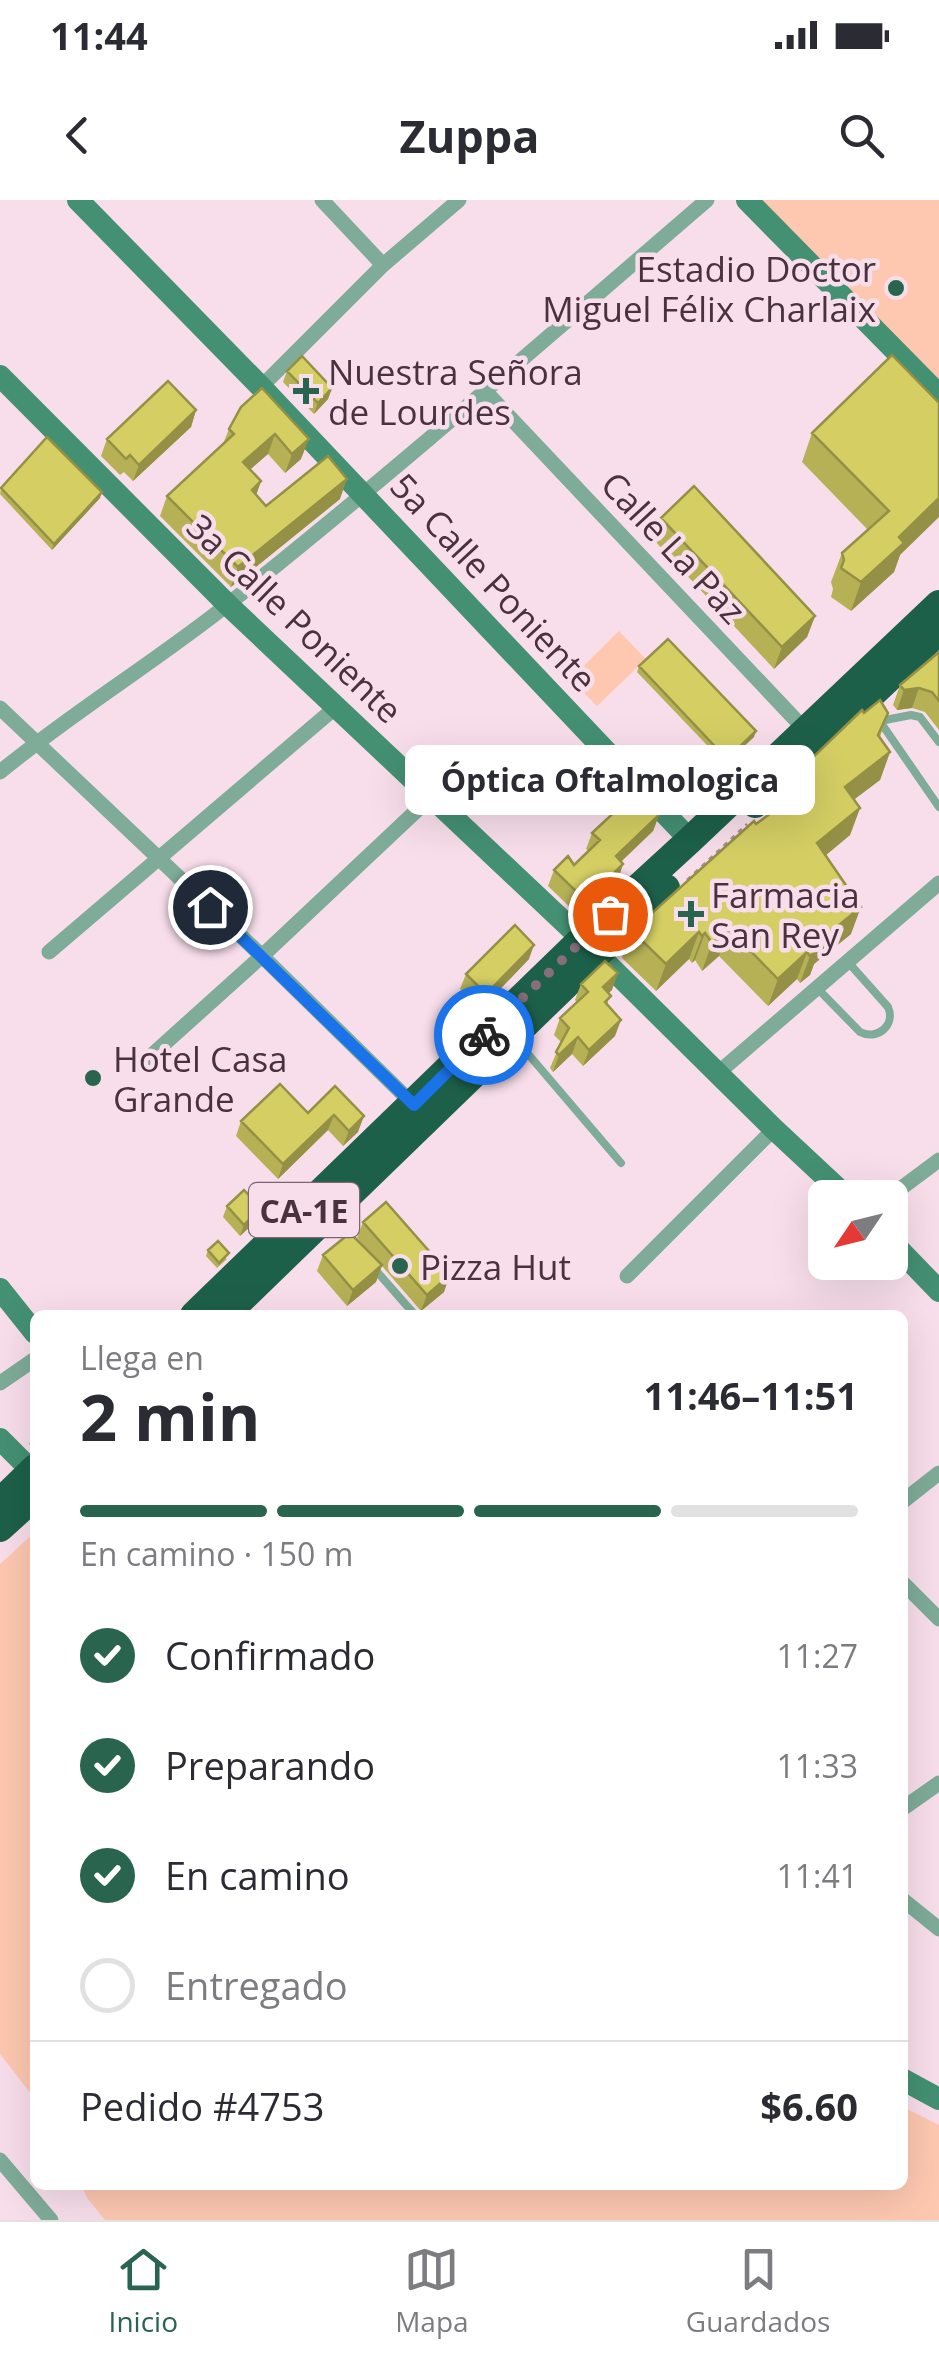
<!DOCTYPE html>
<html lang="es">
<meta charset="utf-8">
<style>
body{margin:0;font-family:"Open Sans",sans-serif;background:#f7f7f7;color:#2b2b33;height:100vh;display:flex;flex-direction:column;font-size:38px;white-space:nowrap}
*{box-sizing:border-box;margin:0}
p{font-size:32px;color:#7c7c81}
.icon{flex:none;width:55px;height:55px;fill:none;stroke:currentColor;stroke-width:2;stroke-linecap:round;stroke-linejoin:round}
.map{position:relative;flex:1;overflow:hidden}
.panel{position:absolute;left:30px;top:1110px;width:878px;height:880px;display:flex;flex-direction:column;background:#fff;border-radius:15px;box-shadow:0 10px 40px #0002}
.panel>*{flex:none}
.needle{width:65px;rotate:235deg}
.fabs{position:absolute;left:808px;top:980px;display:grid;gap:20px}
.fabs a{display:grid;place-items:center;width:100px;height:100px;border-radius:15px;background:#fff;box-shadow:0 10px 40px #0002;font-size:50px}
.pin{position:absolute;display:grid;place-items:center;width:85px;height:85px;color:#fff;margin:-42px;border:5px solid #fff;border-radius:50%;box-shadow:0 2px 10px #0007}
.courier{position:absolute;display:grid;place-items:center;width:100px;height:100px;margin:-50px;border:8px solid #1a73e8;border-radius:50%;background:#fff;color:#222;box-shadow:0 2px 12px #0007}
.bubble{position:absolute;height:70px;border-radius:15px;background:#fff;box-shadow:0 10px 40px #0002;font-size:32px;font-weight:700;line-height:70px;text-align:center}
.summary em{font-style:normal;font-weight:700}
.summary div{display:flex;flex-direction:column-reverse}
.summary{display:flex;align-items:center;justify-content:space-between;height:170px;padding:0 50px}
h1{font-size:65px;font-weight:700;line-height:75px}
.bar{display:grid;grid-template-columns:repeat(4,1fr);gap:15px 10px;align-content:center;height:120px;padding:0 50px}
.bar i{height:12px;border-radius:8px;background:#e1e1e2}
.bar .current{background:#29644e}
.bar p{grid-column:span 4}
.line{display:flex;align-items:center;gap:25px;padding:0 50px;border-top:2px solid #e1e1e2}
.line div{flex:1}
ol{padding:0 50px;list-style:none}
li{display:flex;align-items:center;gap:30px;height:110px}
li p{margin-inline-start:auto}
li .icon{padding:10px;border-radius:50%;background:#29644e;color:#fff;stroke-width:4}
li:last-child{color:#7c7c81}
li i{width:55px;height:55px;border:5px solid #e1e1e2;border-radius:50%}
.status{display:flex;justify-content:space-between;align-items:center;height:70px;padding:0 50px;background:#fff;direction:ltr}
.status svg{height:28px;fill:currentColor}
header{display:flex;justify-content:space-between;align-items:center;height:130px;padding:0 50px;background:#fff;font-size:45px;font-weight:700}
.menu{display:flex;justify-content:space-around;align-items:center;height:140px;border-top:2px solid #e1e1e2;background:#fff;font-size:28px;color:#7c7c81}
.menu a{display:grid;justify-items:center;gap:5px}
.menu .current{color:#29644e}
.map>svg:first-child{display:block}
.green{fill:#fec8b0}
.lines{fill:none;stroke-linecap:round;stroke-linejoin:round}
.path{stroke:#a68c99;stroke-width:2.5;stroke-dasharray:5 5;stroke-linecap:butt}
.lane{stroke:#7eac98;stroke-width:8}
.street{stroke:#7eac98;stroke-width:15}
.secondary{stroke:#449073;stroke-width:22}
.highway{stroke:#1d6049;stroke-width:28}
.wall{fill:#b6b155}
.shaded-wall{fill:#949045}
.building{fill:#d4ce63;stroke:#949045;stroke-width:2.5}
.done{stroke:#876e7b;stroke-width:10;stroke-dasharray:0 18}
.route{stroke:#1a73e8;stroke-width:12}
.poi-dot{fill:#29644e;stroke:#f8deeb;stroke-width:4}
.labels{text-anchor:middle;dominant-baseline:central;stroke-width:9;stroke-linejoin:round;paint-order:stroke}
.shield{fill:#f8deeb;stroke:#7e6572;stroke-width:2.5}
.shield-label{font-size:32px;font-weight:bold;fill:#4a313e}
.poi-label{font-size:35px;fill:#4a313e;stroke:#f8deeb;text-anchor:start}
.street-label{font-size:35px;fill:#4a313e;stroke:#f8deeb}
</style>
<div class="status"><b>11:44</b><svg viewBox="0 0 49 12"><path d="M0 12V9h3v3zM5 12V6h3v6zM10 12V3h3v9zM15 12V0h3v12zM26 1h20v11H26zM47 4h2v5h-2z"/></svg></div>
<header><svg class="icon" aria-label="back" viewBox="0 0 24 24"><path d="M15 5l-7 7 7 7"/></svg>Zuppa<svg class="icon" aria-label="search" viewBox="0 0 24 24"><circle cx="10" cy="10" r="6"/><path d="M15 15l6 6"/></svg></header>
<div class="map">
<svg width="939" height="2020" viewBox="0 0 939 2020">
<rect width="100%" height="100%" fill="#f8deeb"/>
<path class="green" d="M761 0H939V181Z
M619 431 646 459 597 506 570 479Z
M35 1332V1899L0 1854V1364Z
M903 1907 939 1925V2020H105L88 1999 81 1985H902Z"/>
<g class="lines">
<path class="path" d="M687 680 747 624"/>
<path class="lane" d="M879 520 939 607
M880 521 911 515 920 517 939 542
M817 788 860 832C877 841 896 825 888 807L848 762
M517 841 621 963
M332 1021 353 1044
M372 1066 415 1115"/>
<path class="street" d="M322 0 383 65
M261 187 383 65 459 0
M485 191 809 534
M0 508 262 756 416 907
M0 572C74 511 157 461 232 401 394 272 550 135 707 0
M49 752 336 507
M143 863 262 756 430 598
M718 873 939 683
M888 998 939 960
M627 1076 774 929
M0 1183 35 1159
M902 1302 939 1273
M902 1382 939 1419
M902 1609 939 1583
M902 1699 939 1729
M0 1960 51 2020"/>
<path class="secondary" d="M78 0 261 187 690 640
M747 0 939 195
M0 176 228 405 582 739 774 929 848 998
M890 1040 939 1091
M0 1089 35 1133
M0 1239 35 1274
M902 1879 939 1899"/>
<path class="highway" d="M755 604 939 431
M194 1115 582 739 690 640 939 404
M225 1115 666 688
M0 1302 35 1268
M0 1328 35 1296"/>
</g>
<path class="wall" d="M892 155 900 355 894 372 851 411 831 397 833 389 831 382 842 353 868 330 802 262 812 233Z
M287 171 332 188 328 199 314 214 283 182Z
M262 188 301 259 285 273 268 254 250 269 261 281 256 295 266 306 340 299 231 387 160 316 167 296 223 244 229 229Z
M196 210 191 227 133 281 124 272 120 275 101 256 107 239Z
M1 288 100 298 52 350 0 294Z
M661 318 815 416 807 437 774 469 653 339Z
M939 452V530L925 512 912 508 897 510 893 505 900 485Z
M639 466 754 537 725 564 637 472Z
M864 513H888L880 537 890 552 880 580 854 599 860 608 850 635 826 655 851 734 814 764 810 775 800 783 797 779 768 806 719 756 702 771 695 760 692 763 689 759 656 791 622 758 632 731 769 615 777 592Z
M659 615 653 631 621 662 618 680 580 717 548 686 554 670 574 665 589 651 586 649 592 633Z
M529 759 481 809 460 789 466 774Z
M581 784 612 790 608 793V805L615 836 583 866 572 854 553 872 550 868 561 842 554 835 560 818 577 803 575 800Z
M335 886 358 932 343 946 328 930 278 979 236 936 241 921 308 913Z
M227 1006 257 1020 240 1036 223 1017Z
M363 1022 444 1092 421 1111 382 1066 376 1082 347 1106 317 1071 323 1055 374 1057 357 1038Z
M208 1050 227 1059 217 1068 206 1056Z
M35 1232V1250L29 1244Z"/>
<path class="shaded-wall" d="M332 188 328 199 314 214 318 203Z
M196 210 191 227 133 281 139 265Z
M275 234 268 254 236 282 243 262Z
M309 239 301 259 285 273 292 254Z
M347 279 340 299 231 387 238 367Z
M261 281 254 301 252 290Z
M102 292 100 298 52 350 54 344Z
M939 298V317L900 355 894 372 851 411 861 382 899 337Z
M815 416 807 437 774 469 782 447Z
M919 488 912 508 897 510 904 490Z
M756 531 754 537 725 564 727 559Z
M890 552 880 580 835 614 845 587Z
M860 608 850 635 808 670 817 643Z
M659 615 653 631 610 672 616 656Z
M623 664 618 680 580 717 586 701Z
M861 707 851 734 814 764 810 775 800 783 810 756 817 743Z
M729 729 719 756 702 771 712 743Z
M699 732 689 759 656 791 666 764Z
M705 733 695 760 692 763 702 736Z
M534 745 529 759 481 809 486 794Z
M807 752 797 779 768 806 778 779Z
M618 773 612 790 597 804 603 787Z
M621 820 615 836 583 866 589 850Z
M578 837 572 854 553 872 559 855Z
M334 915 328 930 278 979 283 964Z
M364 916 358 932 343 946 349 931Z
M261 1008 257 1020 240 1036 244 1025Z
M382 1065 376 1082 347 1106 353 1090Z
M450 1075 444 1092 421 1111 427 1095Z"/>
<path class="building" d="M892 155 939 203V298L899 337 904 343 861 382 841 368 844 360 842 353 889 311 812 233Z
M302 156 332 188 318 203 287 171Z
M168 181 196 210 139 265 130 255 126 259 107 239Z
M262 188 309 239 292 254 275 234 243 262 261 281 252 290 266 306 328 256 347 279 238 367 167 296 234 234 229 229 241 207Z
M47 237 102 292 54 344 1 288Z
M694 286 815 416 782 447 661 318Z
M668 439 756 531 727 559 639 466Z
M939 452V501L932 492 919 488 904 490 900 485Z
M880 500 888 513 878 535 890 552 845 587 860 608 817 643 861 707 817 743 820 748 810 756 807 752 778 779 729 729 712 743 705 733 702 736 699 732 666 764 632 731 754 621 756 624 786 602 777 592 862 510 864 513Z
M637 591 659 615 616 656 623 664 586 701 554 670 568 656 574 665 600 640 592 633Z
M515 725 534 745 486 794 466 774Z
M605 761 618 773 603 787 611 796 605 802 621 820 589 850 578 837 559 855 556 852 569 828 560 818 588 792 581 784Z
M280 884 308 913 335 886 364 916 349 931 334 915 283 964 241 921Z
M244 990 261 1008 244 1025 227 1006Z
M386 1002 450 1075 427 1095 363 1022Z
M350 1033 382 1065 353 1090 323 1055Z
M218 1041 229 1053 219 1063 208 1050Z"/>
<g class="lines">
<path class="done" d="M484 835 610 714"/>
<path class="route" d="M210 707 414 905 484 835"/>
</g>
<g class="poi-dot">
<circle cx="896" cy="88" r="10"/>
<path d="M301 176h10v10h10v10h-10v10h-10v-10h-10v-10h10z"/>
<path d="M686 699h10v10h10v10h-10v10h-10v-10h-10v-10h10z"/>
<circle cx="93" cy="878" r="10"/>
<circle cx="400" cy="1066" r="10"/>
</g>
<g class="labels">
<rect class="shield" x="249" y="983" width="110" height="54" rx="8"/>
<g class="shield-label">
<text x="304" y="1010">CA-1E</text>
</g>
<g class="poi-label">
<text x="876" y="68" text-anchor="end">Estadio Doctor<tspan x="876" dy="40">Miguel Félix Charlaix</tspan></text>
<text x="328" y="171">Nuestra Señora<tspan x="328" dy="40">de Lourdes</tspan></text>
<text x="711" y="694">Farmacia<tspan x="711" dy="40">San Rey</tspan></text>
<text x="113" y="858">Hotel Casa<tspan x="113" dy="40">Grande</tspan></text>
<text x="420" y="1066">Pizza Hut</text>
</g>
<g class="street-label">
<text transform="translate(674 347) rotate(47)">Calle La Paz</text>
<text transform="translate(494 382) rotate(47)">5a Calle Poniente</text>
<text transform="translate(295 418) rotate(44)">3a Calle Poniente</text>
</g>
</g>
</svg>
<div class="fabs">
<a><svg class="needle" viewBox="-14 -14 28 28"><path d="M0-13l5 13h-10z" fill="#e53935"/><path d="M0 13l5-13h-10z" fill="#7c7c81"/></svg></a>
</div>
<div class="pin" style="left:610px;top:714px;background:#ea580c"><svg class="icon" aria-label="bag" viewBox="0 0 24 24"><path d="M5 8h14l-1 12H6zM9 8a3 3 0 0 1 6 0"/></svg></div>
<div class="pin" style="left:210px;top:707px;background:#1f2937"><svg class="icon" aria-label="home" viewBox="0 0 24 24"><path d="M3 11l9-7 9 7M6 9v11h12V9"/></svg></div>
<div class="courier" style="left:484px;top:835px"><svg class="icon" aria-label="bike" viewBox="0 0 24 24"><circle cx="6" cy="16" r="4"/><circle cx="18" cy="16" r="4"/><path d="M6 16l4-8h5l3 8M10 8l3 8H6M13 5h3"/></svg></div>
<div class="bubble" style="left:405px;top:545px;width:410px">Óptica Oftalmologica</div>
<section class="panel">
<div class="summary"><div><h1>2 min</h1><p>Llega en</p></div><em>11:46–11:51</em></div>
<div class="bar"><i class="current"></i><i class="current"></i><i class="current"></i><i></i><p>En camino · 150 m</p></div>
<ol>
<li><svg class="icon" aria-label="check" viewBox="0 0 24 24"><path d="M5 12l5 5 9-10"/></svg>Confirmado<p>11:27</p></li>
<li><svg class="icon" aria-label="check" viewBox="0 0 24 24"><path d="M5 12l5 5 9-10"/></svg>Preparando<p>11:33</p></li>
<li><svg class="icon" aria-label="check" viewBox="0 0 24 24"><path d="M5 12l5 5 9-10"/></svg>En camino<p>11:41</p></li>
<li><i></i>Entregado</li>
</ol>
<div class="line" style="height:130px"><div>Pedido #4753</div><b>$6.60</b></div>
</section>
</div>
<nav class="menu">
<a class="current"><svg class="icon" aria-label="home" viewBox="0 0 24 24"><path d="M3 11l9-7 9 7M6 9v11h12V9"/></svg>Inicio</a>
<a><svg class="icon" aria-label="map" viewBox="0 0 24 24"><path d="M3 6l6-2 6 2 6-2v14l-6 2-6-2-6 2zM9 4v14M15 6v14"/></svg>Mapa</a>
<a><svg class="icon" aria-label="saved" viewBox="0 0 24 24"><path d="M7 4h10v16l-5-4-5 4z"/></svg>Guardados</a>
</nav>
